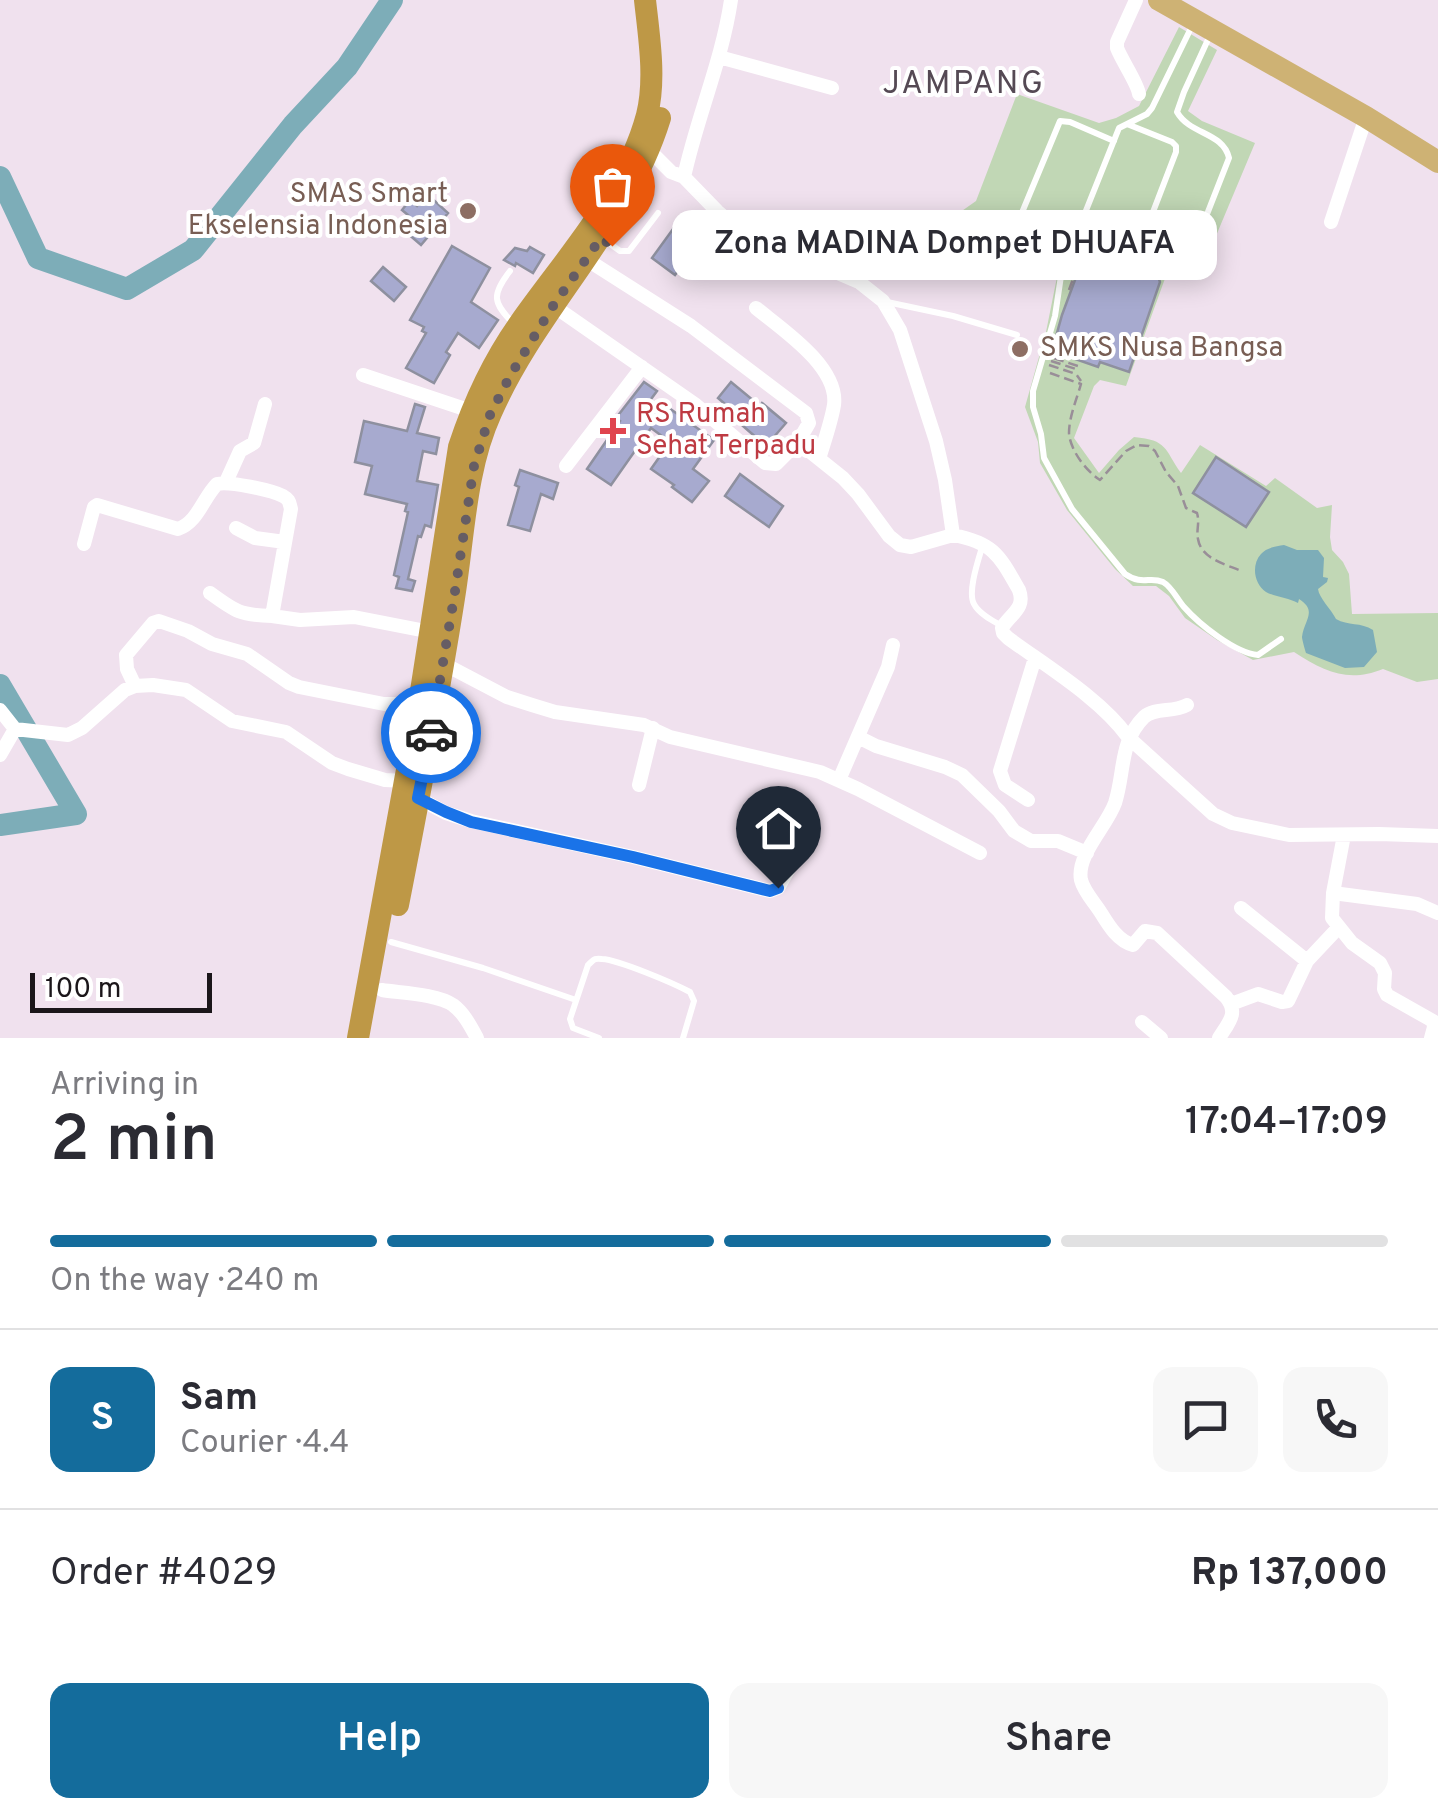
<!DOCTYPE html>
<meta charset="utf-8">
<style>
body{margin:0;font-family:Overpass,sans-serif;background:#f7f7f7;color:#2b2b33;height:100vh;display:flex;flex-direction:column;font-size:38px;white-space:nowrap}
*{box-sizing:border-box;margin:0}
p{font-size:32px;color:#7c7c81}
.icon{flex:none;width:55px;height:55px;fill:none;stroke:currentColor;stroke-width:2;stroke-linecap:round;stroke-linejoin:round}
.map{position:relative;height:1038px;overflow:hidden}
.sheet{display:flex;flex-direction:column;background:#fff;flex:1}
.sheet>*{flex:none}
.scale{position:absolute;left:30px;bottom:25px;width:182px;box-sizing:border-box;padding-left:10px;border:5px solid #1b161a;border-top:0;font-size:28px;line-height:35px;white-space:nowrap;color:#1b161a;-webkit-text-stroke:8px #fff;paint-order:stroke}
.pin{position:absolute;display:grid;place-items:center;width:85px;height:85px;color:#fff;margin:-102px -42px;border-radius:50% 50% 50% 0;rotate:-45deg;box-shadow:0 0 10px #0007}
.pin .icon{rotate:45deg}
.courier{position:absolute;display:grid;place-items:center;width:100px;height:100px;margin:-50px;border:8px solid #1a73e8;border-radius:50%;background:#fff;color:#222;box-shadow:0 2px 12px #0007}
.bubble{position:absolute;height:70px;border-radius:20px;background:#fff;box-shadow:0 5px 25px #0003;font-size:32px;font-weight:600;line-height:70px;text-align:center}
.summary em{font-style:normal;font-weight:600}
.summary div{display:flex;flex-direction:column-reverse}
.summary{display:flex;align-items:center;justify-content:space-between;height:170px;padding:0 50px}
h1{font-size:65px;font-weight:600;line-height:75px}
.bar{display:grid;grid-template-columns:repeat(4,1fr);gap:15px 10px;align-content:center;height:120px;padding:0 50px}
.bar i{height:12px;border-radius:8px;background:#e1e1e2}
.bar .on{background:#146c9c}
.bar p{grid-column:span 4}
.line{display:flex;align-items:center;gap:25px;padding:0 50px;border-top:2px solid #e1e1e2}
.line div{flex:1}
.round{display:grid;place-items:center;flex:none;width:105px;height:105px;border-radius:20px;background:#f7f7f7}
.button{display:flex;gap:20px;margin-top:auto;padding:20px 50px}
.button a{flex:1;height:115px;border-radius:20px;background:#146c9c;color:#fff;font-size:40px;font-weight:600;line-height:115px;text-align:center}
.button a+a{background:#f7f7f7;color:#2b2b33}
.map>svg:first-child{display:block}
.green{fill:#c1d7b5}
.water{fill:#7dadb8}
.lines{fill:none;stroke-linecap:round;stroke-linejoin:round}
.river{stroke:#7dadb8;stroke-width:22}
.building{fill:#a7aacf;stroke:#8e909f;stroke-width:2.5}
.path{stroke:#998e98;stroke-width:2.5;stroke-dasharray:10 5;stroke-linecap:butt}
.service{stroke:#fff;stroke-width:6}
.minor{stroke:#fff;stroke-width:14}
.primary{stroke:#ceb274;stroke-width:22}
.trunk{stroke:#be9846;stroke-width:22}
.done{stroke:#665d64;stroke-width:10;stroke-dasharray:0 18}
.route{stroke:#1a73e8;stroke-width:12}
.education-dot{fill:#8d6e63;stroke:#fff;stroke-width:4}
.health-dot{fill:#e0444e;stroke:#fff;stroke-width:4}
.labels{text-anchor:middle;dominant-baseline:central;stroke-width:8;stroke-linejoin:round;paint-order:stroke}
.education-label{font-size:28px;fill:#785e54;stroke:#fff;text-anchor:end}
.health-label{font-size:28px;fill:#be3a42;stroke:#fff;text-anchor:start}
.quarter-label{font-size:32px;letter-spacing:2.5px;fill:#554954;stroke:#fff}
</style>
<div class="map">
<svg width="1438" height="1038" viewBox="0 0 1438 1038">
<rect width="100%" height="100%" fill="#f0e1ee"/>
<path class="green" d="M1179 27 1217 50 1188 111 1202 121 1255 143 1200 274 1171 262 1126 386 1100 380 1094 386 1074 438 1099 473 1119 450 1134 437C1168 440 1164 449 1181 473L1200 445 1266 486 1275 478 1317 508 1332 505 1330 537 1332 550 1343 562 1349 574 1352 614 1438 613V679L1417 682 1383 669C1348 683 1325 672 1294 652L1253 660 1217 640 1185 618 1169 596 1156 586H1133L1115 569 1067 510 1040 463 1038 442 1025 407 1046 332 1060 262 972 248 949 220 976 201 1017 94 1099 123 1116 118 1139 106Z"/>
<path class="water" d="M1284 545 1297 550H1318L1324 558 1323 577 1328 578 1327 582 1318 589C1319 598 1331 609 1336 619 1348 626 1361 622 1373 630L1377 652 1364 667 1345 668 1306 653C1305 650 1302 639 1302 637 1304 620 1318 611 1299 599L1298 603C1289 598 1275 597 1266 592 1254 584 1251 565 1261 554 1266 548 1276 546 1284 545Z"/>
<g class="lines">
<path class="river" d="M0 177 38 258 127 289 193 250 293 125 347 67 392 0
M0 685 76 814 0 825"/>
</g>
<path class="building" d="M427 194 448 213 421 245 399 226 408 215 402 210 410 200 417 206Z
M681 218 705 236 675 275 652 258Z
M452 246 490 268 471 302 498 320 479 348 458 333 446 352 450 355 434 383 406 368 426 333 422 331 424 327 410 320Z
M530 247 544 255 533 273 516 263 515 266 504 260 515 248 527 251Z
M1099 247 1105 263 1135 273 1154 264 1160 282 1129 372 1100 362 1098 367 1052 351 1062 315 1085 253Z
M383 267 406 287 394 301 371 281Z
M644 382 657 391 646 406 663 417 669 408 714 440 693 469 709 481 692 502 672 487 674 485 651 469 670 442 651 428 611 485 587 469 620 421 616 418Z
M731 382 760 406 762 403 786 423 766 446 743 426 746 422 718 398Z
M415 404 425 407 417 433 439 438 436 454 423 451 417 481 438 485 431 527 425 525 421 537 418 536 408 579 415 581 412 591 396 588 399 577 394 575 408 512 405 511 407 504 365 494 372 466 355 462 364 421 407 431Z
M1216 457 1269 492 1246 527 1193 493Z
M520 470 558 483 553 499 541 494 530 531 508 525 519 487 515 485Z
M740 474 783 506 769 527 725 496Z"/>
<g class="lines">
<path class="path" d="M1069 290 1083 251 1102 242
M1055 353 1072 357
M1051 361 1076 369 1078 366 1053 358
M1049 365 1076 374 1081 381
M1050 373 1081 384C1077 398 1069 417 1069 433 1070 450 1086 471 1100 480L1126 451 1137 445 1149 446 1155 451 1166 472 1178 486 1186 508 1197 513C1200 523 1196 530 1198 539 1201 558 1224 564 1239 570"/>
<path class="service" d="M1127 124 1172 142 1176 146V152L1143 238
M1084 215 1176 251 1193 250 1229 158C1223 132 1190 135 1177 112L1184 92 1211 33
M1018 222 974 216 971 222 972 229 978 235 1037 243H1073L1119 128 1147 114 1152 108 1192 26
M1011 239 1060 121 1070 122 1114 141
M606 241 620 251H629L658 213
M1073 243 1061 276 1055 316 1033 391V407L1041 434 1044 458 1072 509 1125 574C1143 586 1149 576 1163 582 1172 587 1177 599 1184 607 1199 624 1235 653 1258 655L1281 639
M510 271C491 295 493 303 514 324
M887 302 953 316 1017 335
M983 544C979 558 967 592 974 604 979 614 993 621 1002 626
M391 942 483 968 576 1000
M599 1038 573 1028 570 1019 588 965C594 960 593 958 602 959 619 960 673 983 690 992L694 1001 683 1038"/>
<path class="minor" d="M1136 0 1117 42V48C1122 61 1138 84 1139 94
M719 57 832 88
M650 151 671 172 684 177 717 211 742 232 859 282 883 301 900 330 936 441 945 480 953 535C994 543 999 555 1019 590 1026 609 1010 614 1002 628L1003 633 1008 638C1046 666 1101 699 1128 737L1213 814 1232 823 1289 835 1379 834 1438 836
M684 177C697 117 722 61 731 0
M1331 222 1366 117
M548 302 696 405 765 463 776 464 798 442 809 423 806 413 691 326 586 259
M756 308C783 330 839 367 834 405 831 423 824 442 819 459
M363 375 471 411
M798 442 843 478 858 494 889 536 900 545 911 547 953 535
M566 466 642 367
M226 482 240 451 254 443 265 404
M236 528 255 538 285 542
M84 544 94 507 97 505 178 529C198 522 203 498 217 484 229 481 271 490 283 496 290 500 289 502 291 509L272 616 300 620 354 617 431 632
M210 593C236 612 240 615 272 616
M444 664 507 697 532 705 555 712 644 725 670 737 820 772 858 789 980 853
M135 686 127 669 126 655 153 623 159 621 188 631 212 644 247 654 289 683 299 687 384 704H419
M1187 705C1173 713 1155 707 1144 717 1119 742 1125 772 1115 803 1107 826 1076 855 1081 880 1084 892 1095 903 1101 913 1109 926 1118 941 1133 945L1145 931 1157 933 1226 997C1239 1013 1229 1022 1219 1038
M0 710 15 729 68 735 82 728 125 690 135 686 153 685 186 690 232 721 286 732 332 763 348 769 385 780 406 781
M858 737 876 746 945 767 962 775 999 811 1014 831 1031 841H1058L1087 853
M0 755 15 729
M839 780 888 667 893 645
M639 785 653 728
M418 798 446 813 471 821 633 857 770 891 778 888 813 826
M1028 800 1005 785 1000 771 1035 658
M1344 835 1333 893 1332 918 1352 943 1380 963 1385 973 1384 989 1387 995 1433 1021 1434 1027 1431 1038
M1333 893 1417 904 1438 913
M1241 908 1307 961
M382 990C401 993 437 994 453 1005 464 1013 471 1027 477 1038
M1231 1004 1258 994 1282 1002 1288 1001 1307 961 1338 928
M1142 1022 1161 1038"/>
<path class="primary" d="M1159 0 1366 117 1438 162"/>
<path class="trunk" d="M398 905C418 803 438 701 454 598 464 537 465 470 491 413 537 308 626 228 660 118
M358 1038 419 704 459 447C473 404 493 361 519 324 565 258 626 194 647 115 656 79 649 37 645 0"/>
</g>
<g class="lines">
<path class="done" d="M431 733 454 598 474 466 490 415 510 376 553 306 601 238 612 246"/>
<path class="route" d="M431 733 418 798 446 812 471 822 633 857 770 891 778 888"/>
</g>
<g class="education-dot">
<circle cx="468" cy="211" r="10"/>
<circle cx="1020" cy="349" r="10"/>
</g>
<path class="health-dot" d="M608 416h10v10h10v10h-10v10h-10v-10h-10v-10h10z"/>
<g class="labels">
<g class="education-label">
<text x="448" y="195">SMAS Smart<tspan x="448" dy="32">Ekselensia Indonesia</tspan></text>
<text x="1040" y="349" text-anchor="start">SMKS Nusa Bangsa</text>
</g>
<g class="health-label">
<text x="636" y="415">RS Rumah<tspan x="636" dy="32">Sehat Terpadu</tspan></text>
</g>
<g class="quarter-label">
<text x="964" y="85">JAMPANG</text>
</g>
</g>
</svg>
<div class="scale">100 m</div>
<div class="pin" style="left:612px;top:246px;background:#ea580c"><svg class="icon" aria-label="bag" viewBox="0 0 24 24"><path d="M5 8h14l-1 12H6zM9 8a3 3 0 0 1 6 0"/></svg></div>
<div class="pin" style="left:778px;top:888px;background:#1f2937"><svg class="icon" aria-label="home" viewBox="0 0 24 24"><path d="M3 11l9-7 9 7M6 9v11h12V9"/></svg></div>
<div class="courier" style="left:431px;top:733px"><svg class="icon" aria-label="car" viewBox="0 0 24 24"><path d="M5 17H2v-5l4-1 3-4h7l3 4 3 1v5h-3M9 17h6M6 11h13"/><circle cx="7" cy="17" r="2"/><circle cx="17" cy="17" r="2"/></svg></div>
<div class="bubble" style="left:672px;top:210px;width:545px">Zona MADINA Dompet DHUAFA</div>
</div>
<section class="sheet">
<div class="summary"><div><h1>2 min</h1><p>Arriving in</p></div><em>17:04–17:09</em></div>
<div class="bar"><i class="on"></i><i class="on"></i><i class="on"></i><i></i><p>On the way · 240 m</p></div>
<div class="line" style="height:180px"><b class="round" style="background:#146c9c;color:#fff">S</b><div><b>Sam</b><p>Courier · 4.4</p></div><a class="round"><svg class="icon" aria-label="chat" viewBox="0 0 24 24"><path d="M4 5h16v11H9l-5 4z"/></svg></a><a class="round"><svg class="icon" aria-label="phone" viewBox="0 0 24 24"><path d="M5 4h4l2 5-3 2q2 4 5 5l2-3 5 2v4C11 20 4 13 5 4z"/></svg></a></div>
<div class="line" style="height:130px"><div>Order #4029</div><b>Rp 137,000</b></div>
<div class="button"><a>Help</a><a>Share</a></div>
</section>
